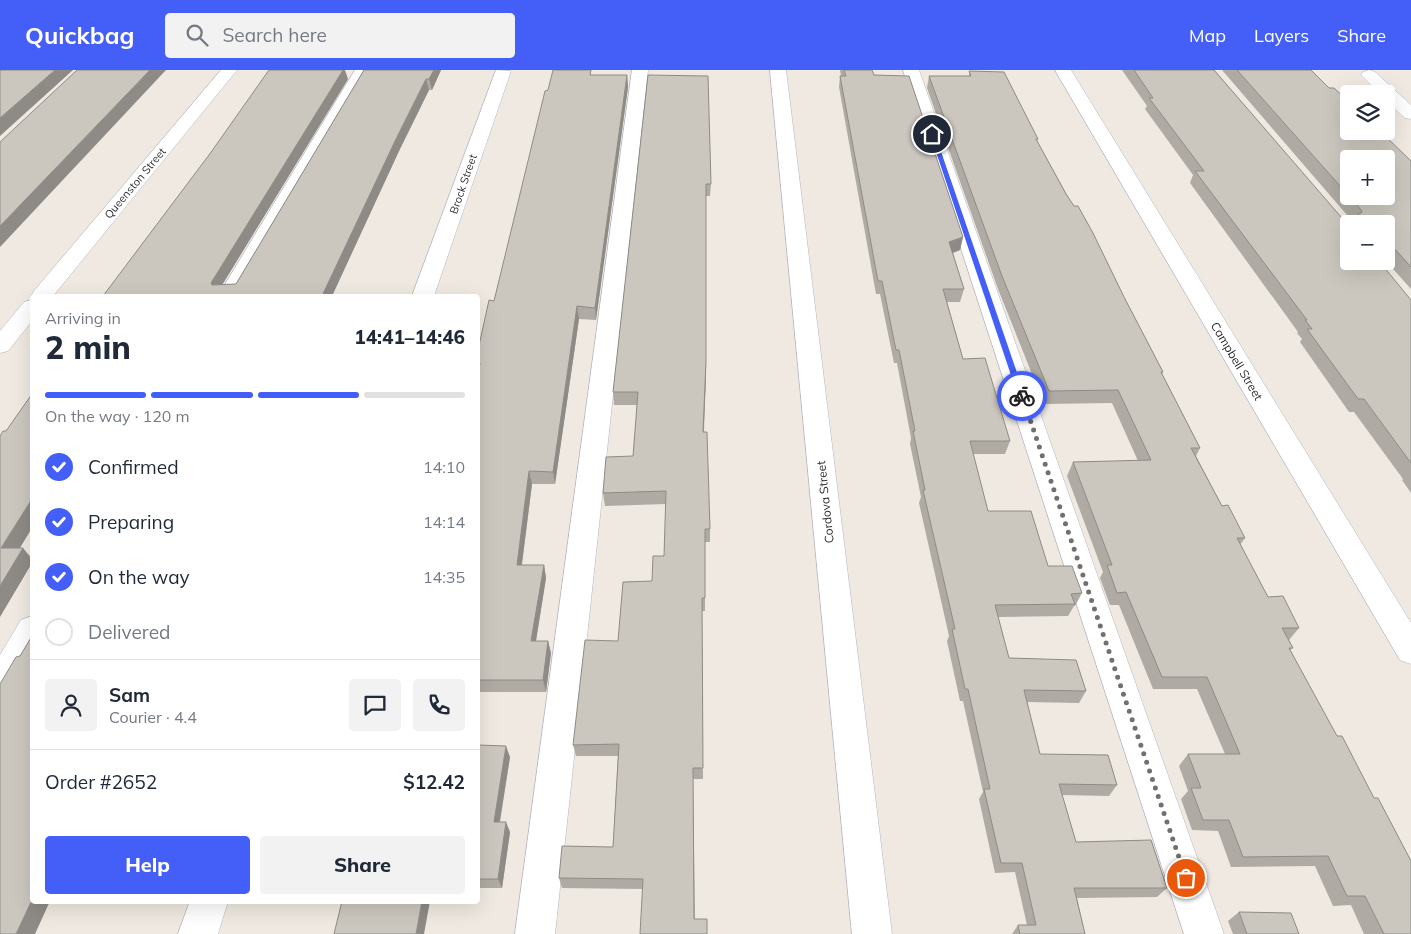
<!DOCTYPE html>
<meta charset="utf-8">
<style>
body{margin:0;font-family:Mulish,sans-serif;background:#f2f2f3;color:#1f2937;height:100vh;display:flex;flex-direction:column;font-size:19px;white-space:nowrap}
*{box-sizing:border-box;margin:0}
p{font-size:16px;color:#747a83}
.icon{flex:none;width:28px;height:28px;fill:none;stroke:currentColor;stroke-width:2;stroke-linecap:round;stroke-linejoin:round}
.map{position:relative;flex:1;overflow:hidden}
.panel{position:absolute;left:30px;top:224px;width:450px;height:610px;display:flex;flex-direction:column;background:#fff;border-radius:5px;box-shadow:0 5px 20px #0002}
.panel>*{flex:none}
.fabs{position:absolute;left:1340px;top:15px;display:grid;gap:10px}
.fabs a{display:grid;place-items:center;width:55px;height:55px;border-radius:5px;background:#fff;box-shadow:0 5px 20px #0002;font-size:25px}
.pin{position:absolute;display:grid;place-items:center;width:42px;height:42px;color:#fff;margin:-21px;border:2px solid #fff;border-radius:50%;box-shadow:0 1px 5px #0007}
.courier{position:absolute;display:grid;place-items:center;width:50px;height:50px;margin:-25px;border:4px solid #445ef8;border-radius:50%;background:#fff;color:#222;box-shadow:0 1px 6px #0007}
.headline em{font-style:normal;font-weight:800}
.headline div{display:flex;flex-direction:column-reverse}
.headline{display:flex;align-items:center;justify-content:space-between;height:85px;padding:0 15px}
h1{font-size:32px;font-weight:800;line-height:38px}
.bar{display:grid;grid-template-columns:repeat(4,1fr);gap:8px 5px;align-content:center;height:60px;padding:0 15px}
.bar i{height:6px;border-radius:4px;background:#e0e1e3}
.bar .selected{background:#445ef8}
.bar p{grid-column:span 4}
.line{display:flex;align-items:center;gap:12px;padding:0 15px;border-top:1px solid #e0e1e3}
.line div{flex:1}
.round{display:grid;place-items:center;flex:none;width:52px;height:52px;border-radius:5px;background:#f2f2f3}
ol{padding:0 15px;list-style:none}
li{display:flex;align-items:center;gap:15px;height:55px}
li p{margin-inline-start:auto}
li .icon{padding:5px;border-radius:50%;background:#445ef8;color:#fff;stroke-width:4}
li:last-child{color:#747a83}
li i{width:28px;height:28px;border:2px solid #e0e1e3;border-radius:50%}
.action{display:flex;gap:10px;margin-top:auto;padding:10px 15px}
.action a{flex:1;height:58px;border-radius:5px;background:#445ef8;color:#fff;font-size:20px;font-weight:800;line-height:58px;text-align:center}
.action a+a{background:#f2f2f3;color:#1f2937}
header{display:flex;align-items:center;gap:30px;box-sizing:border-box;height:70px;padding:0 25px;background:#445ef8;color:#fff}
header strong{font-size:24px}
nav{display:flex;gap:28px;margin-inline-start:auto;font-size:18px}
.search{width:350px;height:45px;background:#f2f2f3;display:flex;align-items:center;gap:12px;box-sizing:border-box;padding:0 18px;border-radius:5px;color:#747a83;font-size:19px}
.map>svg:first-child{display:block}
.lines{fill:none;stroke-linecap:round;stroke-linejoin:round}
.minor-casing{stroke:#b4b6c1;stroke-width:1}
.minor{fill:#fff;fill-rule:evenodd}
.wall{fill:#afaba4}
.shaded-wall{fill:#8e8b86}
.building{fill:#cbc7bf;stroke:#8e8b86}
.route{fill:#445ef8}
.done{stroke:#726f6d;stroke-width:5;stroke-dasharray:0 9}
.labels{text-anchor:middle;dominant-baseline:central;stroke-width:4;stroke-linejoin:round;paint-order:stroke}
.far-street-label{font-size:11px;fill:#2e2e2e;stroke:#fff}
.street-label{font-size:12px;fill:#2e2e2e;stroke:#fff}
</style>
<header>
<strong>Quickbag</strong>
<div class="search"><svg class="icon" aria-label="search" viewBox="0 0 24 24"><circle cx="10" cy="10" r="6"/><path d="M15 15l6 6"/></svg>Search here</div>
<nav><a>Map</a><a>Layers</a><a>Share</a></nav>
</header>
<div class="map">
<svg width="1411" height="864" viewBox="0 0 1411 864">
<rect width="100%" height="100%" fill="#efe9e1"/>
<g class="lines">
<defs>
<path id="minor" d="M221 0H237L53 226H32V228L31 226 34 221Z
M355 0H371L240 226H218Z
M496 0 511 1 434 226H412Z
M632 0H648L555 864H515Z
M770 0H786L892 864H852Z
M903 0H919L1224 864H1184Z
M1055 0H1071L1411 553V594L1400 590Z
M1369 0 1375 2 1411 35V49L1405 48 1386 30V24H1380L1361 5 1363 2Z
M32 230V251L8 281 0 283V261L24 232Z
M32 546V587L11 624 0 628V585L21 550Z
M190 831H228L218 864H178Z"/>
</defs>
<use href="#minor" class="minor-casing"/>
<use href="#minor" class="minor"/>
</g>
<path class="wall" d="M364 0H441L432 20H429L399 81 332 226H103L348 9 222 215 236 214Z
M591 0V5H627L628 17 596 250 579 249 555 414H532L522 495H544L546 508 536 571H548L551 583 546 622H478V280L494 231 548 20Z
M840 0H872L874 5 963 167 960 180 953 183 964 219 960 232H947L963 289 1010 371 1005 384H973L988 441 1048 496 1082 523 1075 536H1074L1068 546 998 547 1009 588 1086 621 1079 633 1027 632 1040 684 1117 715 1109 726 1062 725 1076 772 1167 818 1157 827 1077 828 1085 864 1027 855 1015 802 995 803 979 729 983 722 963 631H960L947 571 949 566 919 433 921 427 910 374 911 368 897 293H894L880 224H876L839 17 840 6H841Z
M1122 0H1214L1411 230V423L1402 410 1403 409 1354 342H1349L1300 272 1302 269 1297 263 1298 262 1190 113 1193 105 1145 39 1147 36Z
M1222 0H1311L1329 18 1411 91V219L1386 191V154H1352L1353 152Z
M969 1 1038 69 1037 71 1125 229 1163 302 1162 304 1200 378 1196 386 1222 436 1245 468 1240 475 1268 527 1299 558 1289 570 1293 578 1290 580 1411 864H1364L1351 835 1333 836 1315 796 1231 797 1218 761 1192 760 1181 729 1188 721 1179 696 1188 684H1225L1197 619H1153L1119 535H1110L1100 508 1103 502 1067 406 1073 392 1138 391 1112 333 1044 334 998 219 927 18 929 6H969Z
M648 5 711 114 710 126H706V304L704 362 710 459V472H705V541H702L703 709H693L695 849 707 864 642 819 562 818 559 808 613 777 618 686H576L573 675 618 571 652 511 664 486 666 434 605 436 603 423 633 386 637 335H614L613 322Z
M478 675 510 687 500 752 510 762 502 818H478Z
M1239 842 1299 864H1233L1228 851Z
M1018 855 1020 864H1012Z"/>
<path class="shaded-wall" d="M55 0H73L0 66V48Z
M150 0H166L0 177V156Z
M343 0H345L348 9 216 225 211 213Z
M434 0H441L432 20 429 9Z
M627 5 628 17 596 250 595 238Z
M426 9 429 20 399 81 332 226H322L396 69Z
M706 114V304L703 375Z
M963 167 960 180 947 185 949 172Z
M577 236 579 249 555 414 553 402Z
M529 401 532 414 520 508 517 495Z
M32 429V458L12 491 1 478Z
M23 478 32 489V493L0 547V516Z
M544 495 546 508 534 583 531 571Z
M548 571 551 583 546 622 543 610Z
M506 676 510 687 498 762 494 752Z
M506 752 510 762 502 818 498 809Z
M32 830V831H50L35 864H16Z
M422 831H430L424 864H416Z"/>
<path class="building" d="M0 0H55L0 48Z
M77 0H150L0 156V72Z
M269 0H343L211 213 212 215 236 214 364 0H434L429 9H426L396 69 322 226H103L209 85Z
M553 0H591L590 5H627L595 238 577 236 553 402 529 401 517 495H544L531 571H548L543 610H478V303L480 293H478V280L489 230 494 231 545 21 548 20Z
M844 0H872L874 5 909 6 963 167 949 172 964 219H943L963 289 985 288 1010 371H970L988 441H1031L1048 496H1072L1082 523 1071 524 1075 534 995 535 1009 588 1076 590 1086 621 1024 620 1040 684 1108 685 1117 715 1059 714 1076 772 1151 770 1167 818H1074L1085 864H1020L1018 855H1036L1022 793H1001L984 719H990L968 619H965L952 559H955L923 420H925L913 361H915L899 280H896L882 211H878L840 6H846Z
M1134 0H1214L1348 155H1349V191H1379L1411 230V393L1364 329H1358L1307 259H1312L1305 250H1307L1195 101H1204L1149 28H1153Z
M1237 0H1311L1329 18H1334L1349 32V61H1380L1411 91V197L1393 177H1386V154H1358V144L1361 143 1362 141 1349 126H1386V89H1349V126Z
M969 1 1004 2 1038 69H1036L1066 124 1074 136H1078L1093 163 1125 229 1148 273 1163 302H1161L1200 378H1191L1222 436 1228 435 1245 468H1237L1268 527 1283 526 1299 558H1282L1293 578H1289L1337 666H1342L1374 728H1378L1411 791V864H1384L1365 826H1347L1328 786 1243 787 1229 750H1203L1191 718H1201L1188 684H1240L1207 607H1162L1126 522 1117 523 1107 495H1112L1073 392 1151 390 1118 320 1049 321 1002 206 929 6H971Z
M648 5 708 6 711 114H706V291L703 362H707L710 459H705V528H702L703 698H693L694 849H707V864H640L643 809 559 808 562 776 613 777 619 674 573 675 585 570 618 571 623 512 652 511 653 486H664L666 421 603 423 606 387 633 386 638 322H613Z
M32 324V429L1 478H23L0 516V366L3 361H6Z
M32 566V830L16 864H0V614L16 587 20 586Z
M478 675 506 676 494 752H506L498 809H478Z
M342 831H422L416 864H334Z
M1239 842 1291 843 1299 864H1247Z"/>
<path class="route" d="M932 62 935 64 1025 326 1024 328 1018 326 930 64Z"/>
<g class="lines">
<path class="done" d="M1022 326 1186 808"/>
</g>
<g class="labels">
<g class="far-street-label">
<text transform="translate(135 113) rotate(-50)">Queenston Street</text>
<text transform="translate(463 114) rotate(-71)">Brock Street</text>
</g>
<g class="street-label">
<text transform="translate(1237 291) rotate(59)">Campbell Street</text>
<text transform="translate(825 432) rotate(-96)">Cordova Street</text>
</g>
</g>
</svg>
<div class="fabs">
<a><svg class="icon" aria-label="layers" viewBox="0 0 24 24"><path d="M12 4l9 5-9 5-9-5zM3 14l9 5 9-5"/></svg></a>
<a>+</a>
<a>−</a>
</div>
<div class="pin" style="left:1186px;top:808px;background:#ea580c"><svg class="icon" aria-label="bag" viewBox="0 0 24 24"><path d="M5 8h14l-1 12H6zM9 8a3 3 0 0 1 6 0"/></svg></div>
<div class="pin" style="left:932px;top:64px;background:#1f2937"><svg class="icon" aria-label="home" viewBox="0 0 24 24"><path d="M3 11l9-7 9 7M6 9v11h12V9"/></svg></div>
<div class="courier" style="left:1022px;top:326px"><svg class="icon" aria-label="bike" viewBox="0 0 24 24"><circle cx="6" cy="16" r="4"/><circle cx="18" cy="16" r="4"/><path d="M6 16l4-8h5l3 8M10 8l3 8H6M13 5h3"/></svg></div>
<section class="panel">
<div class="headline"><div><h1>2 min</h1><p>Arriving in</p></div><em>14:41–14:46</em></div>
<div class="bar"><i class="selected"></i><i class="selected"></i><i class="selected"></i><i></i><p>On the way · 120 m</p></div>
<ol>
<li><svg class="icon" aria-label="check" viewBox="0 0 24 24"><path d="M5 12l5 5 9-10"/></svg>Confirmed<p>14:10</p></li>
<li><svg class="icon" aria-label="check" viewBox="0 0 24 24"><path d="M5 12l5 5 9-10"/></svg>Preparing<p>14:14</p></li>
<li><svg class="icon" aria-label="check" viewBox="0 0 24 24"><path d="M5 12l5 5 9-10"/></svg>On the way<p>14:35</p></li>
<li><i></i>Delivered</li>
</ol>
<div class="line" style="height:90px"><a class="round"><svg class="icon" aria-label="person" viewBox="0 0 24 24"><circle cx="12" cy="8" r="4"/><path d="M4 21q1-7 8-7t8 7"/></svg></a><div><b>Sam</b><p>Courier · 4.4</p></div><a class="round"><svg class="icon" aria-label="chat" viewBox="0 0 24 24"><path d="M4 5h16v11H9l-5 4z"/></svg></a><a class="round"><svg class="icon" aria-label="phone" viewBox="0 0 24 24"><path d="M5 4h4l2 5-3 2q2 4 5 5l2-3 5 2v4C11 20 4 13 5 4z"/></svg></a></div>
<div class="line" style="height:65px"><div>Order #2652</div><b>$12.42</b></div>
<div class="action"><a>Help</a><a>Share</a></div>
</section>
</div>
